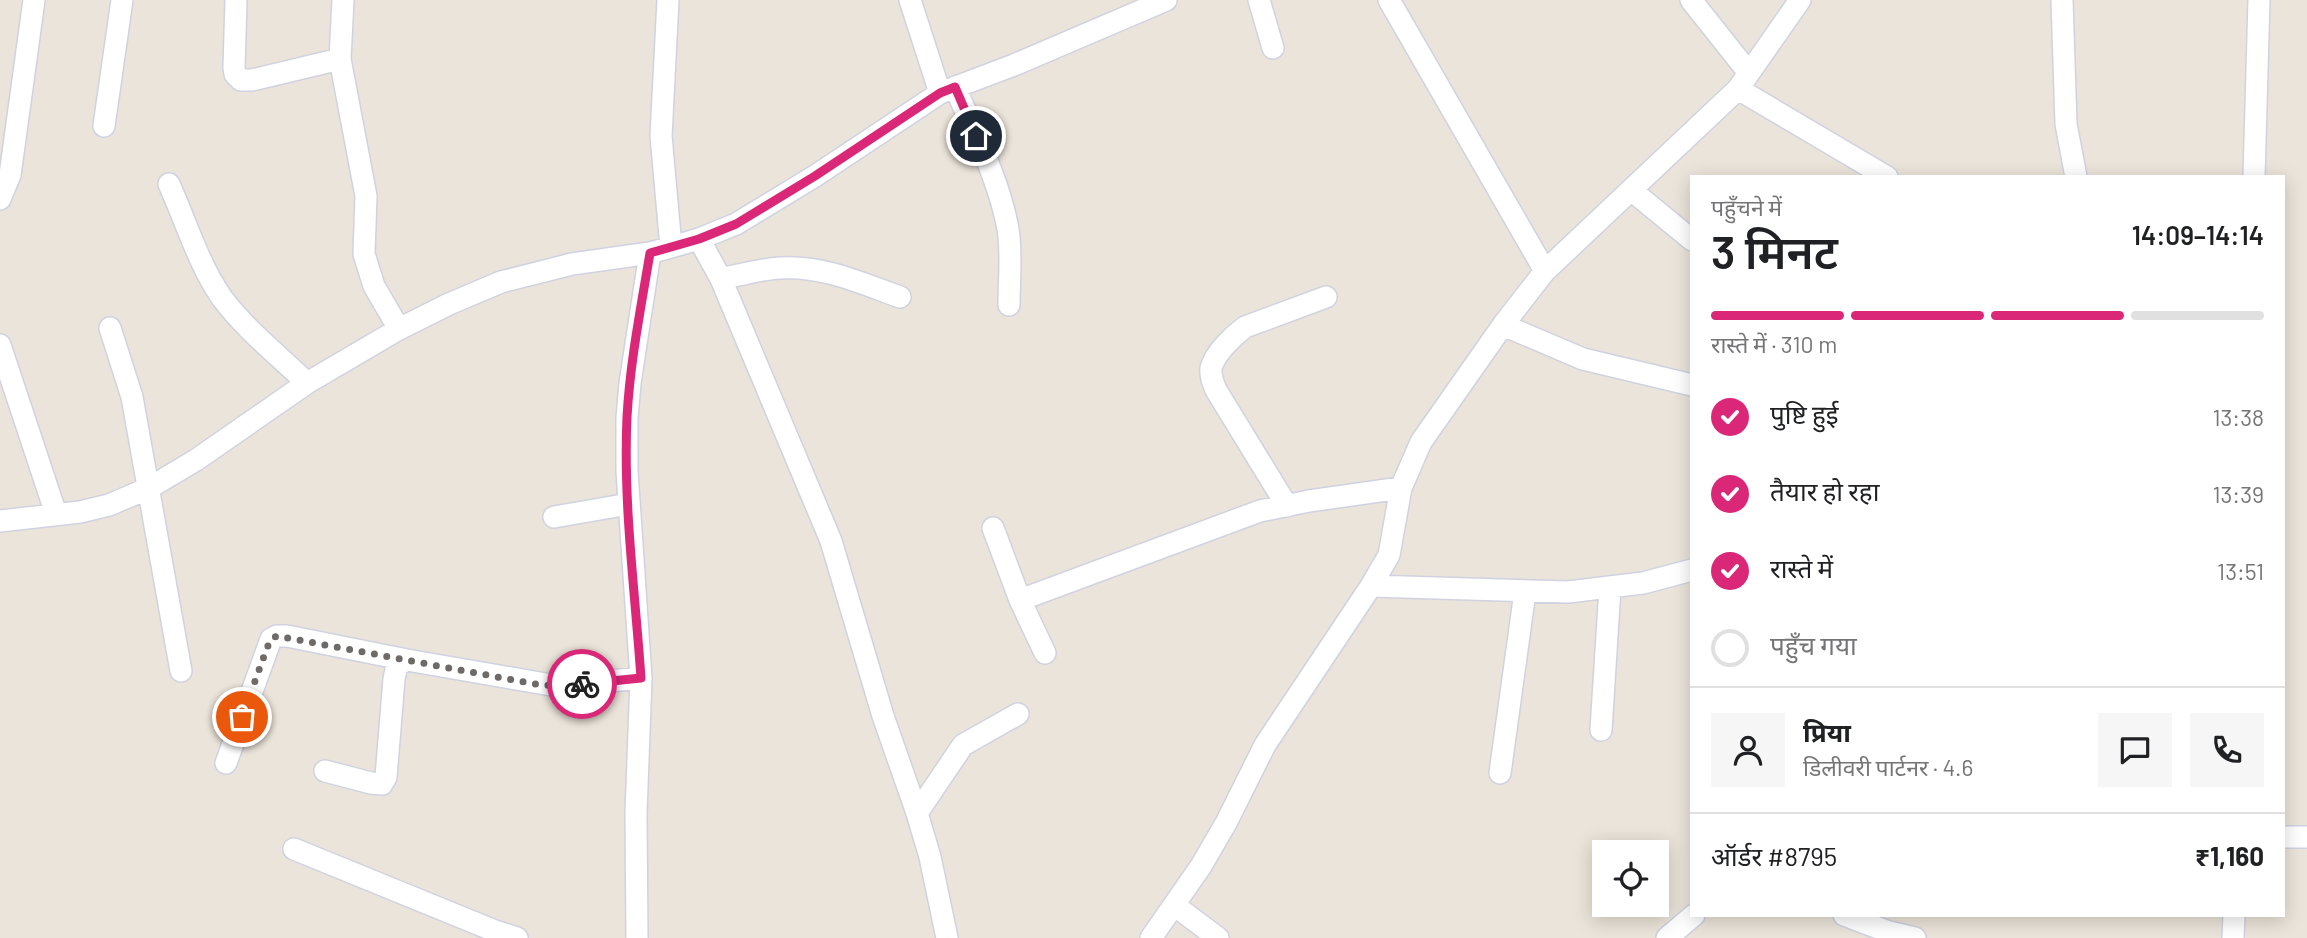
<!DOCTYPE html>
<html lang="hi">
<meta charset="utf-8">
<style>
body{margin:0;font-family:Barlow,"Noto Sans Devanagari",sans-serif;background:#f6f6f6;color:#202124;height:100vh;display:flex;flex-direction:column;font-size:26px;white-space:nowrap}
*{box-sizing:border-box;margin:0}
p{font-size:23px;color:#757577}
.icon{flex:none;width:38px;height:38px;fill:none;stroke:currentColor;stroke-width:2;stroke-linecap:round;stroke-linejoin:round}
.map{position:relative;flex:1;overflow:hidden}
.sheet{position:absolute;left:1690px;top:175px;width:595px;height:742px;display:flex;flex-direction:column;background:#fff;border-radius:0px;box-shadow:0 4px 18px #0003}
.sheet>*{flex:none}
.controls{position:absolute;left:1592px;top:840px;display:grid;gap:14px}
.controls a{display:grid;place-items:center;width:77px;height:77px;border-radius:0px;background:#fff;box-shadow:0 4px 18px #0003;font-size:35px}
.pin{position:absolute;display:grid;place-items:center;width:60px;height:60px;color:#fff;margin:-30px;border:4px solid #fff;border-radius:50%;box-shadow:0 2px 7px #0007}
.courier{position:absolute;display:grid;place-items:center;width:70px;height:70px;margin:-35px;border:5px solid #db2777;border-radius:50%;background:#fff;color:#222;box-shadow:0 2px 9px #0007}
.summary em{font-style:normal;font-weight:600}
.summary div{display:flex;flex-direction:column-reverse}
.summary{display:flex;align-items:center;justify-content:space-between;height:119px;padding:0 21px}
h1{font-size:46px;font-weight:600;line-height:52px}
.bar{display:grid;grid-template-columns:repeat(4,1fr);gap:10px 7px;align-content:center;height:84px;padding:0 21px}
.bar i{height:9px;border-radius:5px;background:#e0e0e0}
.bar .selected{background:#db2777}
.bar p{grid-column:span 4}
.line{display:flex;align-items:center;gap:18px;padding:0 21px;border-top:2px solid #e0e0e0}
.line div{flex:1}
.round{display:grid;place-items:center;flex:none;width:74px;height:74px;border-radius:0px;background:#f6f6f6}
ol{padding:0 21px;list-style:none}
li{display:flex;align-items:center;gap:21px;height:77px}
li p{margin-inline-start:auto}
li .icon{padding:7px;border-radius:50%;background:#db2777;color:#fff;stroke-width:4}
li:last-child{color:#757577}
li i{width:38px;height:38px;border:4px solid #e0e0e0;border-radius:50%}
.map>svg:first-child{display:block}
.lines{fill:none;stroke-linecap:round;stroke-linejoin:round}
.minor-casing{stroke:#d0d2e1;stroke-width:24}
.minor{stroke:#fff;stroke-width:21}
.done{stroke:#6d6a67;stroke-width:7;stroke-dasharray:0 12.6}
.route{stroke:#db2777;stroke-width:9}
</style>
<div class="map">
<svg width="2307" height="938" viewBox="0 0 2307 938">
<rect width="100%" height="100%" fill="#ebe4da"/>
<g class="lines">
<defs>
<path id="minor" d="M236 0 234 68 235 74 241 80H252L340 59
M343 0 340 59 366 196 364 254 374 286 399 329
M668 0 661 136 671 247
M910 0 940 93
M1259 0 1273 48
M1389 0 1545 271
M1691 0 1749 73
M2062 0 2066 124 2076 177
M955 87C974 132 999 179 1008 229 1012 253 1009 280 1009 305
M1738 89 1887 177
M104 126 122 0
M2254 177 2259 0
M169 184C186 222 199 265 222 298 246 330 279 356 307 383
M1631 190 1692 240
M0 199 10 175 34 0
M699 239 721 279 831 541 883 716 917 813 930 857 947 938
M721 279C740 275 760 269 780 268 822 265 861 283 900 297
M1503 325 1583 359 1692 385
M110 328 132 397 181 671
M0 345 56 514
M1287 506 1216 390C1213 383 1210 376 1211 368 1215 353 1233 336 1245 327L1326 297
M554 517 629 504
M0 521 80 512 109 505 149 488 196 460 307 383 399 329 449 304 501 282 572 264 650 253 699 239 736 224 815 176 940 93 1014 65 1166 0
M993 528 1020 600 1045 653
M1371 586 1568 592 1643 583 1692 570
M1020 600 1260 511 1309 501 1401 488
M1601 730 1610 588
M226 763 271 639 277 636H287L407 660
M325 771 371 783 382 784 386 777 394 679 397 665 407 660 557 686 641 678
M1500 773 1525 592
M917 813 963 745 1018 714
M2284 837H2307
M294 849 495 931 517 938
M1174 905 1218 938
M1844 915 1889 932 1915 938
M637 938 636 813 641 678 627 471V418L630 383 650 253
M1151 938 1201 866 1226 823 1265 745 1371 586 1389 555 1401 488 1421 442 1503 325 1545 271 1738 89 1800 0
M1667 938 1694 915
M2233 938 2234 915"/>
</defs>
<use href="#minor" class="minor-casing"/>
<use href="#minor" class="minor"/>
</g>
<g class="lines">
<path class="done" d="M242 717 267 648 271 639 277 636 535 684 556 686 582 684"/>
<path class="route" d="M582 684 641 678C635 591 623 503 627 417 630 362 641 307 650 253L699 239 736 224 815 176 940 93 955 87 976 136"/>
</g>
</svg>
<div class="controls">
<a><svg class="icon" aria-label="locate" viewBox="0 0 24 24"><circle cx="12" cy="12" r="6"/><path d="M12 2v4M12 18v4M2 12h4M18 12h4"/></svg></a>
</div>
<div class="pin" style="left:242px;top:717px;background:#ea580c"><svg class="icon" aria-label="bag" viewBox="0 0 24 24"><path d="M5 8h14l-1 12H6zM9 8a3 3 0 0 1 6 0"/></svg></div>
<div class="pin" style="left:976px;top:136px;background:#1f2937"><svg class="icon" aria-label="home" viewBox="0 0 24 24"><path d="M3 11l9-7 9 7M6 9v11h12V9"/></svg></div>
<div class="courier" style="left:582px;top:684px"><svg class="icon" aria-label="bike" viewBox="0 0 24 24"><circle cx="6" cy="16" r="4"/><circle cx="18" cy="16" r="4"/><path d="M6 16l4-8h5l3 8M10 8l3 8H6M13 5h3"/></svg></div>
<section class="sheet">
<div class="summary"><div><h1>3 मिनट</h1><p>पहुँचने में</p></div><em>14:09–14:14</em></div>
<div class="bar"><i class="selected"></i><i class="selected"></i><i class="selected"></i><i></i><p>रास्ते में · 310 m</p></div>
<ol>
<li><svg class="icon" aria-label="check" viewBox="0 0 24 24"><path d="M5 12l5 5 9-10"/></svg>पुष्टि हुई<p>13:38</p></li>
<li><svg class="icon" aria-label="check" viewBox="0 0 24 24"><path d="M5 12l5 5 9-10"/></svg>तैयार हो रहा<p>13:39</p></li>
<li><svg class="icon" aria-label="check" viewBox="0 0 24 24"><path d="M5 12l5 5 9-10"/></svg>रास्ते में<p>13:51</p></li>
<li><i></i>पहुँच गया</li>
</ol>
<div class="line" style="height:126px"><a class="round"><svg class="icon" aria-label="person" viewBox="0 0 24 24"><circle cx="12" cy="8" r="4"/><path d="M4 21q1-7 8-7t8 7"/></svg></a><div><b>प्रिया</b><p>डिलीवरी पार्टनर · 4.6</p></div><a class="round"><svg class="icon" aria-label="chat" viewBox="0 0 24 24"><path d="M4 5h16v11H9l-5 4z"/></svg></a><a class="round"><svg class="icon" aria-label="phone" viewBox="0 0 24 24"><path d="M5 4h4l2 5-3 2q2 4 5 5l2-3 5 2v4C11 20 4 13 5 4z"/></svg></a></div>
<div class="line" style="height:91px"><div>ऑर्डर #8795</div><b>₹1,160</b></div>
</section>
</div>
